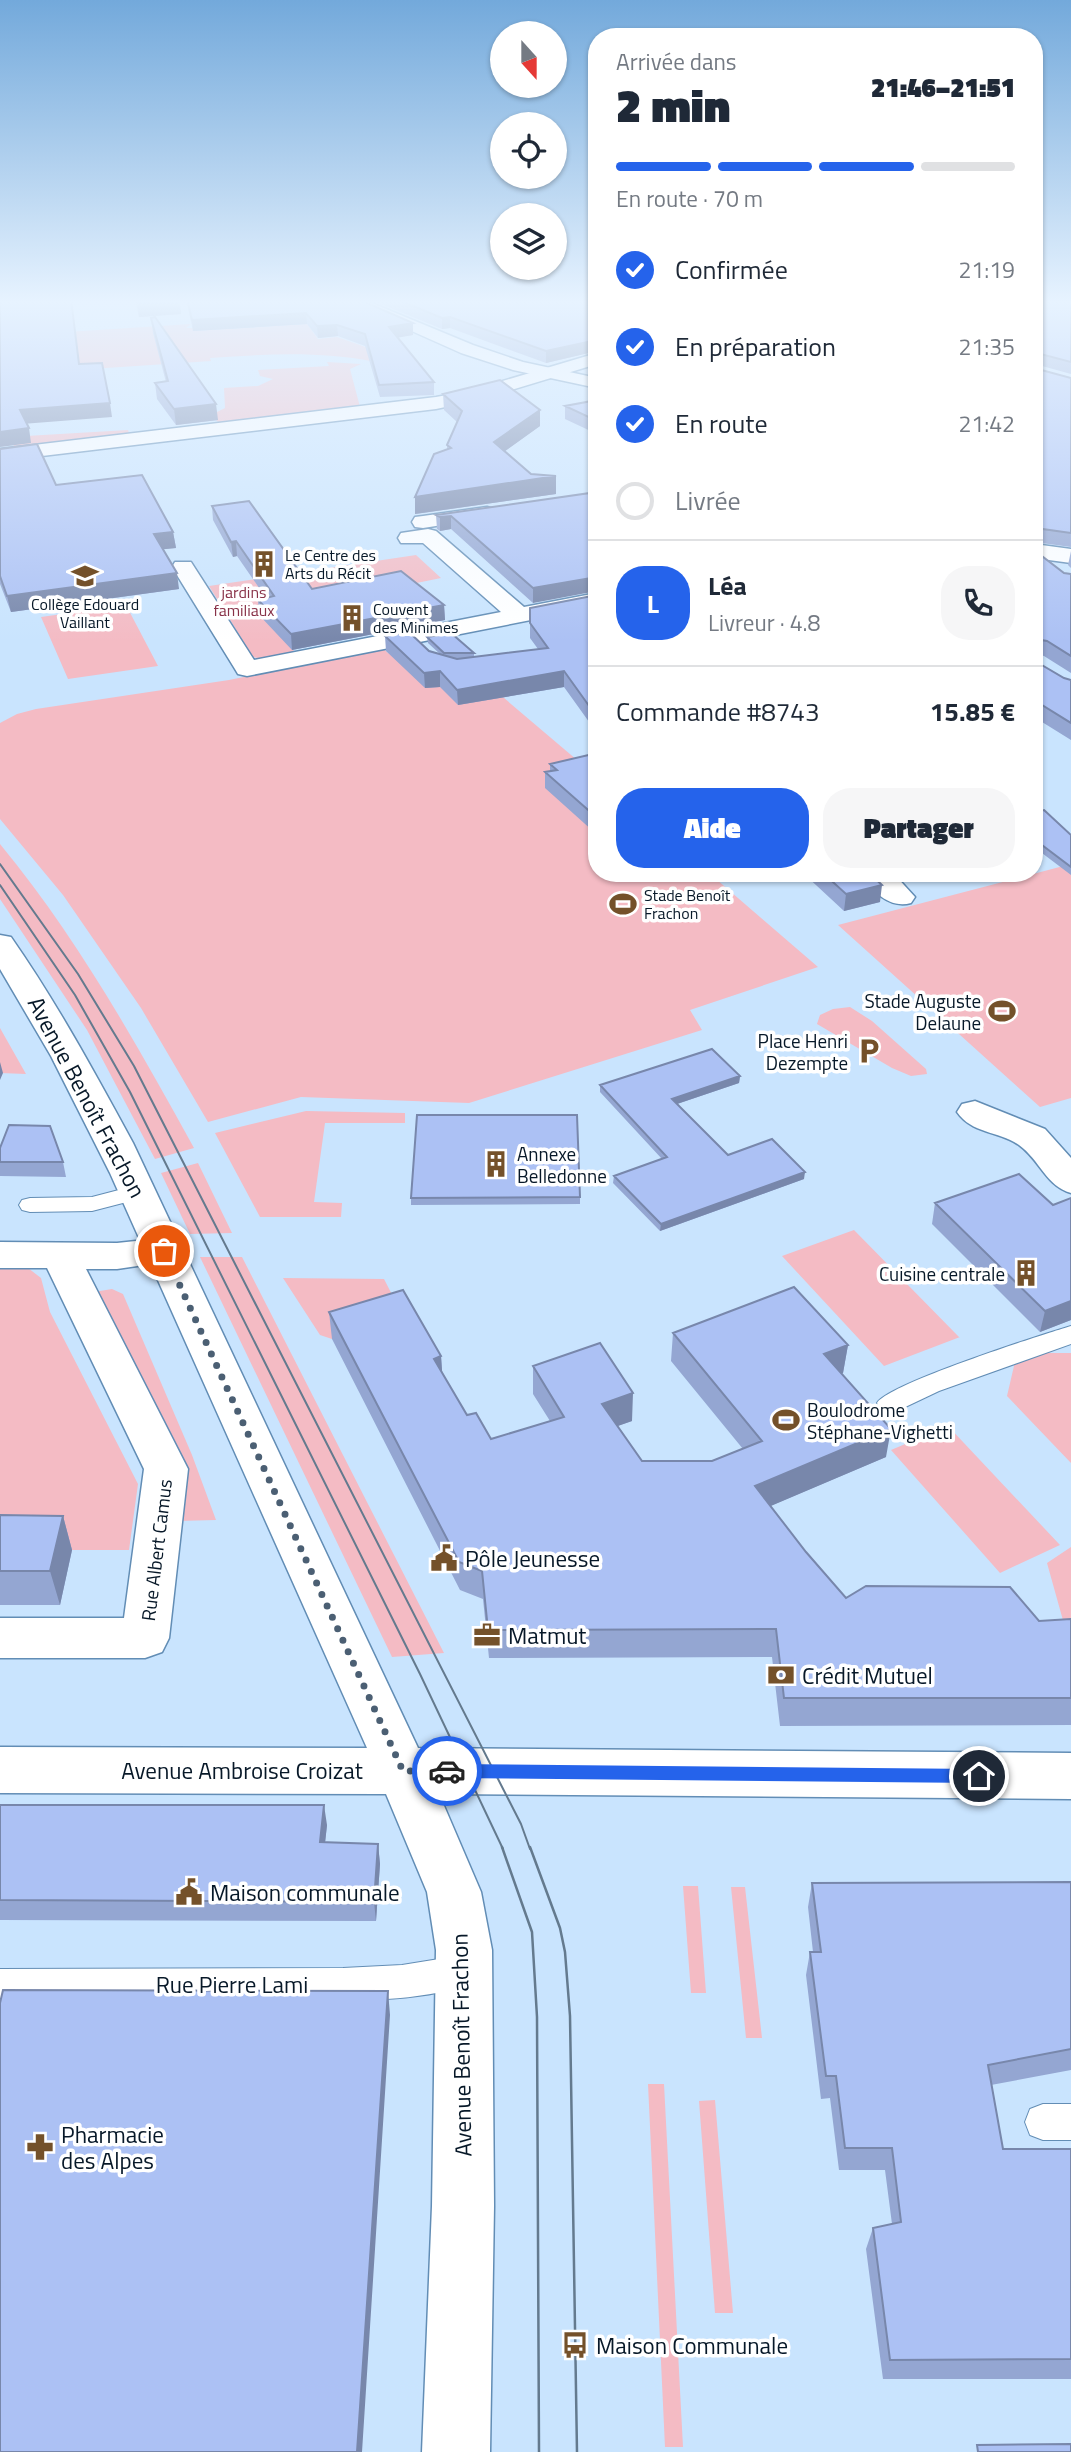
<!DOCTYPE html>
<html lang="fr">
<meta charset="utf-8">
<style>
body{margin:0;font-family:"Titillium Web",sans-serif;background:#f6f6f7;color:#1f2937;height:100vh;display:flex;flex-direction:column;font-size:26px;white-space:nowrap}
*{box-sizing:border-box;margin:0}
p{font-size:23px;color:#747a83}
.icon{flex:none;width:38px;height:38px;fill:none;stroke:currentColor;stroke-width:2;stroke-linecap:round;stroke-linejoin:round}
.map{position:relative;flex:1;overflow:hidden}
.sheet{position:absolute;left:588px;top:28px;width:455px;height:854px;display:flex;flex-direction:column;background:#fff;border-radius:28px;box-shadow:0 2px 5px #0004}
.sheet>*{flex:none}
.needle{width:46px;rotate:159deg}
.fabs{position:absolute;left:490px;top:21px;display:grid;gap:14px}
.fabs a{display:grid;place-items:center;width:77px;height:77px;border-radius:50%;background:#fff;box-shadow:0 2px 5px #0004;font-size:35px}
.pin{position:absolute;display:grid;place-items:center;width:60px;height:60px;color:#fff;margin:-30px;border:4px solid #fff;border-radius:50%;box-shadow:0 2px 7px #0007}
.courier{position:absolute;display:grid;place-items:center;width:70px;height:70px;margin:-35px;border:5px solid #2563eb;border-radius:50%;background:#fff;color:#222;box-shadow:0 2px 9px #0007}
.overview em{font-style:normal;font-weight:800}
.overview div{display:flex;flex-direction:column-reverse}
.overview{display:flex;align-items:center;justify-content:space-between;height:119px;padding:0 28px}
h1{font-size:46px;font-weight:800;line-height:52px}
.bar{display:grid;grid-template-columns:repeat(4,1fr);gap:10px 7px;align-content:center;height:84px;padding:0 28px}
.bar i{height:9px;border-radius:5px;background:#e0e1e3}
.bar .selected{background:#2563eb}
.bar p{grid-column:span 4}
.line{display:flex;align-items:center;gap:18px;padding:0 28px;border-top:2px solid #e0e1e3}
.line div{flex:1}
.round{display:grid;place-items:center;flex:none;width:74px;height:74px;border-radius:28px;background:#f6f6f7}
ol{padding:0 28px;list-style:none}
li{display:flex;align-items:center;gap:21px;height:77px}
li p{margin-inline-start:auto}
li .icon{padding:7px;border-radius:50%;background:#2563eb;color:#fff;stroke-width:4}
li:last-child{color:#747a83}
li i{width:38px;height:38px;border:4px solid #e0e1e3;border-radius:50%}
.cta{display:flex;gap:14px;margin-top:auto;padding:14px 28px}
.cta a{flex:1;height:80px;border-radius:28px;background:#2563eb;color:#fff;font-size:28px;font-weight:800;line-height:80px;text-align:center}
.cta a+a{background:#f6f6f7;color:#1f2937}
.map>svg:first-child{display:block}
.green{fill:#f4bbc4}
.lines{fill:none;stroke-linecap:round;stroke-linejoin:round}
.lane-casing{stroke:#628db5;stroke-width:2}
.street-casing{stroke:#628db5;stroke-width:3}
.secondary-casing{stroke:#628db5;stroke-width:3}
.lane{fill:#fff;fill-rule:evenodd}
.street{fill:#fff;fill-rule:evenodd}
.secondary{fill:#fff;fill-rule:evenodd}
.tram-far1{stroke:#647a8e;stroke-width:2}
.tram{stroke:#647a8e;stroke-width:2.5}
.wall{fill:#94a6d2}
.shaded-wall{fill:#7887ab}
.building{fill:#acc1f4;stroke:#7887ab;stroke-width:2}
.route{fill:#2563eb}
.done{stroke:#4b5f73;stroke-width:7;stroke-dasharray:0 12.6}
.labels{text-anchor:middle;dominant-baseline:central;stroke-width:7;stroke-linejoin:round;paint-order:stroke}
.far-poi-label{font-size:16px;fill:#071828;stroke:#fff;text-anchor:start}
.far-park-label{font-size:16px;fill:#883248;stroke:#fff}
.poi-label{font-size:19px;fill:#071828;stroke:#fff;text-anchor:end}
.street-label{font-size:19px;fill:#071828;stroke:#fff}
.near-street-label{font-size:23px;fill:#071828;stroke:#fff}
.near-poi-label{font-size:23px;fill:#071828;stroke:#fff;text-anchor:start}
</style>
<div class="map">
<svg width="1071" height="2452" viewBox="0 0 1071 2452">
<rect width="100%" height="100%" fill="#c9e4fe"/>
<path class="green" d="M191 324 186 328H193L194 331 307 324 318 339 337 337 374 350 376 362C321 351 267 354 210 358L211 361 76 370 67 332Z
M327 362 361 364 350 369 360 407 219 423 211 415 225 408 224 388 258 386 273 379 260 376 258 370 329 366Z
M7 410 22 419 26 436 128 430 129 433 14 447Z
M416 555 441 578 260 615 295 652 262 659 253 657 209 586Z
M126 605 158 666 68 679 41 617Z
M383 648 388 653 484 681 597 777V873H709L818 967 690 1010 702 1030 469 1103 301 1097 208 1122 141 1008 63 895 0 819V723L17 714 36 709 229 680Z
M0 844C77 937 136 1043 194 1148L155 1159 87 1030 0 899Z
M1071 864V1098L1040 1107 838 925Z
M850 1007 872 1021 926 1069 927 1074 911 1076 892 1068 817 1024 820 1015 833 1009Z
M0 1028 26 1074 0 1073Z
M306 1111 405 1113V1123H325L314 1202 342 1203 341 1217H260L215 1133Z
M198 1163 232 1233 190 1234 161 1173Z
M854 1230 959 1337H960L884 1366 782 1256Z
M200 1257H242L444 1653 392 1657Z
M28 1268 41 1278 50 1312 138 1484 129 1550H0V1269Z
M283 1278 384 1279 404 1318 332 1339 320 1335Z
M112 1289 123 1294 192 1455 216 1520 177 1521 94 1292Z
M1017 1353H1071V1463L1007 1396Z
M948 1426 1060 1545 1000 1573 891 1450Z
M1071 1547V1649L1047 1563Z
M683 1886H698L706 1993H691Z
M731 1887H745L762 2038H746Z
M648 2084H664L683 2447H665Z
M715 2100 733 2313H715L699 2101Z"/>
<g class="lines">
<defs>
<path id="lane" d="M138 1185 146 1187 149 1192 146 1197 92 1211 30 1212 22 1210 19 1205 22 1200 30 1198 92 1197Z
M1071 1326V1344L939 1391 899 1410 890 1412 881 1410 877 1403C888 1384 1041 1335 1071 1326Z
M464 1955 476 1960 481 1971 476 1982C418 2005 331 2000 268 2001 179 2001 89 2001 0 2001V1969L343 1968 402 1965Z
M1043 2104H1071V2140H1043L1030 2135 1025 2122 1030 2109Z"/>
<path id="street" d="M597 353V364L478 400 436 409 0 461V449L436 397 469 391Z
M487 507 494 509 498 513 494 517 423 528 415 527 412 522 415 517 423 516Z
M428 529 436 531 524 607 597 593V607L247 676 238 674 235 669 172 567 175 562H191L254 660 501 612 423 543H401L398 538 401 533Z
M860 873H893L915 897 911 903C889 909 872 891 860 873Z
M975 1101 1045 1129 1071 1158V1193C1046 1186 1040 1160 1019 1145 999 1131 972 1134 957 1112L962 1104Z
M164 1238 178 1242 184 1251 178 1260 117 1269H86L188 1469 169 1638 162 1652 145 1658H0V1618H124L144 1469 47 1268H0V1242L117 1243Z"/>
<path id="secondary" d="M340 299H362L473 345 523 362 597 378V388L513 370 461 353Z
M1034 544 1071 549V563L1034 558Z
M0 935 11 937C57 1003 95 1073 133 1143L418 1748 1071 1753V1799L439 1794 481 1892 492 1950 494 2206 490 2452H422L432 2206 436 1950 427 1892 386 1794 0 1793V1747L367 1748 110 1173 51 1056 0 969Z"/>
</defs>
<use href="#lane" class="lane-casing"/>
<use href="#street" class="street-casing"/>
<use href="#secondary" class="secondary-casing"/>
<use href="#lane" class="lane"/>
<use href="#street" class="street"/>
<use href="#secondary" class="secondary"/>
<path class="tram-far1" d="M0 864 78 974 134 1066 521 1824 530 1849
M0 885 75 995 130 1092 420 1674 503 1849"/>
<path class="tram" d="M502 1847 532 1932 537 2017 539 2452
M530 1847 560 1928 565 1952 570 2016 577 2452"/>
</g>
<path class="wall" d="M135 299H179L181 314 139 317Z
M186 299H358L413 323V335L397 337 434 382V395L380 397 365 346 338 336 318 338 307 324 193 331Z
M369 299H597V351L546 363 450 328 442 329Z
M1034 299H1071V374L1035 364Z
M151 318 218 420 176 425 157 399 155 383 166 382 153 333Z
M597 355V370L591 369V357Z
M1034 368 1071 378V547L1034 542Z
M443 394 540 410V426L505 451 531 474 556 476V494L415 514V497L447 449V445L457 422 444 410Z
M597 400V434L565 419V406Z
M0 449 56 485 173 532 176 548 162 549 179 589 11 612 0 584Z
M597 492 533 603 451 529 440 531 437 529 436 515Z
M212 506 312 589 444 605 445 620 292 650 259 615 258 600 266 598 237 556 233 557 213 520Z
M1034 544 1038 553 1064 573 1071 574V673L1044 656 1035 654V661L1064 678 1071 680V740L1034 717Z
M1071 551V568L1068 565Z
M597 595V733L564 687 458 705 440 687 425 688 386 651 385 636 440 654 428 643 427 637 474 653V657L538 649 530 638V608Z
M597 753 594 832 545 788V772L550 771V764Z
M1034 813 1071 835V875L1034 847Z
M803 873H869L880 902 844 911Z
M740 1076 739 1083 677 1104 728 1155 804 1179 660 1231 613 1183 614 1176 662 1159 600 1092V1085Z
M0 1148 63 1162 66 1177 0 1176Z
M580 1197V1204L411 1205V1198Z
M1071 1198V1320L1040 1332 932 1224 935 1203 1053 1205Z
M329 1312 441 1356 442 1372 467 1415 491 1439 550 1421 533 1394V1366L632 1421 617 1426 642 1461H712L743 1449 671 1361 673 1333 848 1345 843 1373 841 1374 886 1457 770 1506 806 1552 846 1598 1039 1621 1071 1619V1725L780 1726 772 1657 489 1658 483 1599 460 1590 332 1339Z
M0 1515 63 1516 72 1550 60 1605H0Z
M0 1805 327 1825 325 1842 378 1844 380 1864 376 1921 0 1920Z
M1071 1882V2070L991 2085 1003 2149H1071V2379H883L866 2249 873 2228 892 2224 885 2170H839L830 2098 821 2099 806 1975 810 1952H813L808 1907 812 1883Z"/>
<path class="shaded-wall" d="M137 299H179L181 314 139 317Z
M306 313 307 324 193 331 192 320Z
M450 317V328L442 329V318Z
M413 323V335L390 339 389 327Z
M337 325 338 336 318 338 317 326Z
M597 340V351L546 363V351Z
M110 403 112 417 22 424 20 410Z
M216 404 218 420 176 425 174 409Z
M540 410V426L494 459V442Z
M29 428 31 443 0 447V432Z
M556 476V494L415 514V497Z
M451 516V529L440 531V517Z
M173 532 176 548 156 550 154 534Z
M236 541 237 556 233 557 231 542Z
M177 573 179 589 11 612 7 596Z
M597 577V591L533 603V588Z
M444 605 445 620 292 650 291 634Z
M440 671V687L425 688 424 673Z
M564 671V687L458 705 457 690Z
M597 815V832H594L595 816Z
M882 885 880 902 844 911 846 894Z
M0 1062 3 1073 0 1080Z
M740 1076 739 1083 671 1106 672 1099Z
M805 1172 804 1179 660 1231 661 1224Z
M1071 1301V1320L1040 1332 1045 1311Z
M848 1345 843 1373 819 1382 824 1354Z
M441 1356 443 1384 434 1359Z
M633 1393 632 1421 601 1432 602 1404Z
M891 1429 886 1457 752 1514 755 1486Z
M63 1516 72 1550 60 1605 50 1571Z
M324 1805 327 1825 323 1862 320 1842Z
M378 1844 380 1864 376 1921 374 1902Z
M388 1991 390 2015 362 2452H357Z"/>
<path class="building" d="M0 299H71L79 364 102 363 110 403 20 410 29 428 0 432Z
M187 299H358L413 323 389 327 434 382 379 385 365 334 337 325 317 326 306 313 192 320Z
M396 299H597V340L546 351 450 317 442 318Z
M1034 299H1071V362L1037 353 1034 354Z
M155 317 216 404 174 409 155 383 168 381 151 318Z
M1034 368 1071 378V533L1035 528 1034 537Z
M500 380 540 410 494 442 531 474 556 476 415 497 434 454 451 448 447 445 462 411 443 394Z
M597 400V421L565 406Z
M37 444 56 485 142 475 173 532 154 534 177 573 7 596 0 576V449Z
M597 492V577L533 588 451 516 440 517 436 515Z
M249 501 312 589 401 571 444 605 291 634 258 600 274 596 236 541 231 542 212 506Z
M1034 544 1039 547 1038 553 1064 573 1071 574V656L1047 641 1035 639V661L1064 678 1071 680V723L1034 700Z
M597 595V717L564 671 457 690 440 671 424 673 385 636 409 632 429 651 457 659 548 648 530 623V608Z
M451 633 474 653H444L427 637Z
M597 753V815L595 816 545 772 557 770 550 764Z
M1044 810 1071 835V867L1034 839V813Z
M823 873H869L882 885 846 894Z
M712 1049 740 1076 672 1099 728 1155 772 1139 805 1172 661 1224 614 1176 667 1157 600 1085Z
M417 1115H577L580 1197 411 1198Z
M9 1125 50 1126 63 1162H0V1148Z
M1019 1174 1053 1205 1071 1198V1301L1045 1311 935 1203Z
M794 1287 848 1345 824 1354 891 1429 755 1486 806 1552 846 1598 866 1586 1010 1587 1039 1621 1071 1619V1698H784L776 1629 488 1630 482 1571 459 1562 329 1312 403 1290 441 1356 434 1359 467 1415 476 1413 491 1439 564 1417 533 1366 600 1343 633 1393 602 1404 642 1461H712L762 1441 673 1333Z
M0 1515 63 1516 50 1571H0Z
M0 1805H324L320 1842 378 1844 374 1902 0 1900Z
M1071 1882V2049L988 2065 1003 2149H1071V2359L890 2360 873 2228 901 2222 892 2148H845L836 2076H826L810 1952H821L812 1883Z
M3 1990 388 1991 357 2452H0V2003Z
M1071 2444V2452H978L977 2445Z"/>
<linearGradient id="sky" x2="0" y2="1"><stop stop-color="#73a9db"/><stop offset="0.47" stop-color="#e7f3ff"/><stop offset="1" stop-color="#e7f3ff" stop-opacity="0"/></linearGradient>
<rect width="1071" height="642" fill="url(#sky)"/>
<path class="route" d="M447 1764 979 1769 984 1771 987 1776 984 1781 979 1783 447 1778 439 1771Z"/>
<g class="lines">
<path class="done" d="M164 1251 403 1771H447"/>
</g>
<defs>
<symbol id="building-bare" viewBox="-9 -9 18 18"><path d="M-4-6H4V6H1V3H-1V6H-4ZM-2.5-4.3h1.7v1.8h-1.7ZM.8-4.3h1.7v1.8H.8ZM-2.5-1h1.7V.8h-1.7ZM.8-1h1.7V.8H.8Z" fill="#74512a" stroke="#fff" stroke-width="2.5" paint-order="stroke"/></symbol>
<symbol id="school-bare" viewBox="-9 -9 18 18"><path d="M0-5L7-2L0 1L-7-2ZM-4 1L0 2.5L4 1V4Q0 6-4 4Z" fill="#74512a" stroke="#fff" stroke-width="2.5" paint-order="stroke"/></symbol>
<symbol id="stadium-bare" viewBox="-9 -9 18 18"><path d="M0-5a6.5 5 0 1 0 0 10a6.5 5 0 1 0 0-10ZM-3.5-1.8h7v3.6h-7Z" fill="#74512a" stroke="#fff" stroke-width="2.5" paint-order="stroke"/></symbol>
<symbol id="parking-bare" viewBox="-9 -9 18 18"><path d="M-3.5-5.5H1a3.5 3.5 0 0 1 0 7H-1V5.5H-3.5ZM-1-3.4V-.6H.8a1.4 1.4 0 0 0 0-2.8Z" fill="#74512a" stroke="#fff" stroke-width="2.5" paint-order="stroke"/></symbol>
<symbol id="civic-bare" viewBox="-9 -9 18 18"><path d="M-.6-6.5H3V-4.5H.6V-3L4-1V1h2V6H-6V1h2V-1L-.6-3ZM-1.2 2.5V6h2.4V2.5Z" fill="#74512a" stroke="#fff" stroke-width="2.5" paint-order="stroke"/></symbol>
<symbol id="office-bare" viewBox="-9 -9 18 18"><path d="M-6-3h4V-5.5h4V-3h4V5H-6ZM-1-4.5V-3h2v-1.5ZM-6 0V1H6V0Z" fill="#74512a" stroke="#fff" stroke-width="2.5" paint-order="stroke"/></symbol>
<symbol id="bank-bare" viewBox="-9 -9 18 18"><path d="M-6-4H6V4H-6ZM0-2.3a2.3 2.3 0 1 0 0 4.6a2.3 2.3 0 1 0 0-4.6Z" fill="#74512a" stroke="#fff" stroke-width="2.5" paint-order="stroke"/></symbol>
<symbol id="pharmacy-bare" viewBox="-9 -9 18 18"><path d="M-2-6h4v4h4v4h-4v4h-4v-4h-4v-4h4Z" fill="#74512a" stroke="#fff" stroke-width="2.5" paint-order="stroke"/></symbol>
<symbol id="bus-bare" viewBox="-9 -9 18 18"><path d="M-5-6H5V4H4V6H2V4H-2V6H-4V4H-5ZM-3.5-4V0h7V-4ZM-3.5 1.2v1.5H-2V1.2ZM2 1.2v1.5H3.5V1.2Z" fill="#74512a" stroke="#fff" stroke-width="2.5" paint-order="stroke"/></symbol>
</defs>
<g fill-rule="evenodd">
<use href="#building-bare" x="245" y="545" width="38" height="38"/>
<use href="#school-bare" x="66" y="557" width="38" height="38"/>
<use href="#building-bare" x="333" y="599" width="38" height="38"/>
<use href="#stadium-bare" x="604" y="885" width="38" height="38"/>
<use href="#stadium-bare" x="983" y="992" width="38" height="38"/>
<use href="#parking-bare" x="850" y="1032" width="38" height="38"/>
<use href="#building-bare" x="477" y="1145" width="38" height="38"/>
<use href="#building-bare" x="1007" y="1254" width="38" height="38"/>
<use href="#stadium-bare" x="767" y="1401" width="38" height="38"/>
<use href="#civic-bare" x="425" y="1539" width="38" height="38"/>
<use href="#office-bare" x="468" y="1616" width="38" height="38"/>
<use href="#bank-bare" x="762" y="1656" width="38" height="38"/>
<use href="#civic-bare" x="170" y="1873" width="38" height="38"/>
<use href="#pharmacy-bare" x="21" y="2128" width="38" height="38"/>
<use href="#bus-bare" x="556" y="2326" width="38" height="38"/>
</g>
<g class="labels">
<g class="far-poi-label">
<text x="285" y="555">Le Centre des<tspan x="285" dy="18">Arts du Récit</tspan></text>
<text x="85" y="604" text-anchor="middle">Collège Edouard<tspan x="85" dy="18">Vaillant</tspan></text>
<text x="373" y="609">Couvent<tspan x="373" dy="18">des Minimes</tspan></text>
<text x="644" y="895">Stade Benoît<tspan x="644" dy="18">Frachon</tspan></text>
</g>
<g class="far-park-label">
<text x="244" y="592">jardins<tspan x="244" dy="18">familiaux</tspan></text>
</g>
<g class="poi-label">
<text x="981" y="1000">Stade Auguste<tspan x="981" dy="22">Delaune</tspan></text>
<text x="848" y="1040">Place Henri<tspan x="848" dy="22">Dezempte</tspan></text>
<text x="517" y="1153" text-anchor="start">Annexe<tspan x="517" dy="22">Belledonne</tspan></text>
<text x="1005" y="1273">Cuisine centrale</text>
<text x="807" y="1409" text-anchor="start">Boulodrome<tspan x="807" dy="22">Stéphane-Vighetti</tspan></text>
</g>
<g class="street-label">
<text transform="translate(156 1550) rotate(-83)">Rue Albert Camus</text>
</g>
<g class="near-street-label">
<text transform="translate(87 1097) rotate(62)">Avenue Benoît Frachon</text>
<text x="242" y="1770">Avenue Ambroise Croizat</text>
<text x="232" y="1984">Rue Pierre Lami</text>
<text transform="translate(461 2045) rotate(-91)">Avenue Benoît Frachon</text>
</g>
<g class="near-poi-label">
<text x="465" y="1558">Pôle Jeunesse</text>
<text x="508" y="1635">Matmut</text>
<text x="802" y="1675">Crédit Mutuel</text>
<text x="210" y="1892">Maison communale</text>
<text x="61" y="2134">Pharmacie<tspan x="61" dy="26">des Alpes</tspan></text>
<text x="596" y="2345">Maison Communale</text>
</g>
</g>
</svg>
<div class="fabs">
<a><svg class="needle" viewBox="-14 -14 28 28"><path d="M0-13l5 13h-10z" fill="#e53935"/><path d="M0 13l5-13h-10z" fill="#747a83"/></svg></a>
<a><svg class="icon" aria-label="locate" viewBox="0 0 24 24"><circle cx="12" cy="12" r="6"/><path d="M12 2v4M12 18v4M2 12h4M18 12h4"/></svg></a>
<a><svg class="icon" aria-label="layers" viewBox="0 0 24 24"><path d="M12 4l9 5-9 5-9-5zM3 14l9 5 9-5"/></svg></a>
</div>
<div class="pin" style="left:164px;top:1251px;background:#ea580c"><svg class="icon" aria-label="bag" viewBox="0 0 24 24"><path d="M5 8h14l-1 12H6zM9 8a3 3 0 0 1 6 0"/></svg></div>
<div class="pin" style="left:979px;top:1776px;background:#1f2937"><svg class="icon" aria-label="home" viewBox="0 0 24 24"><path d="M3 11l9-7 9 7M6 9v11h12V9"/></svg></div>
<div class="courier" style="left:447px;top:1771px"><svg class="icon" aria-label="car" viewBox="0 0 24 24"><path d="M5 17H2v-5l4-1 3-4h7l3 4 3 1v5h-3M9 17h6M6 11h13"/><circle cx="7" cy="17" r="2"/><circle cx="17" cy="17" r="2"/></svg></div>
<section class="sheet">
<div class="overview"><div><h1>2 min</h1><p>Arrivée dans</p></div><em>21:46–21:51</em></div>
<div class="bar"><i class="selected"></i><i class="selected"></i><i class="selected"></i><i></i><p>En route · 70 m</p></div>
<ol>
<li><svg class="icon" aria-label="check" viewBox="0 0 24 24"><path d="M5 12l5 5 9-10"/></svg>Confirmée<p>21:19</p></li>
<li><svg class="icon" aria-label="check" viewBox="0 0 24 24"><path d="M5 12l5 5 9-10"/></svg>En préparation<p>21:35</p></li>
<li><svg class="icon" aria-label="check" viewBox="0 0 24 24"><path d="M5 12l5 5 9-10"/></svg>En route<p>21:42</p></li>
<li><i></i>Livrée</li>
</ol>
<div class="line" style="height:126px"><b class="round" style="background:#2563eb;color:#fff">L</b><div><b>Léa</b><p>Livreur · 4.8</p></div><a class="round"><svg class="icon" aria-label="phone" viewBox="0 0 24 24"><path d="M5 4h4l2 5-3 2q2 4 5 5l2-3 5 2v4C11 20 4 13 5 4z"/></svg></a></div>
<div class="line" style="height:91px"><div>Commande #8743</div><b>15.85 €</b></div>
<div class="cta"><a>Aide</a><a>Partager</a></div>
</section>
</div>
